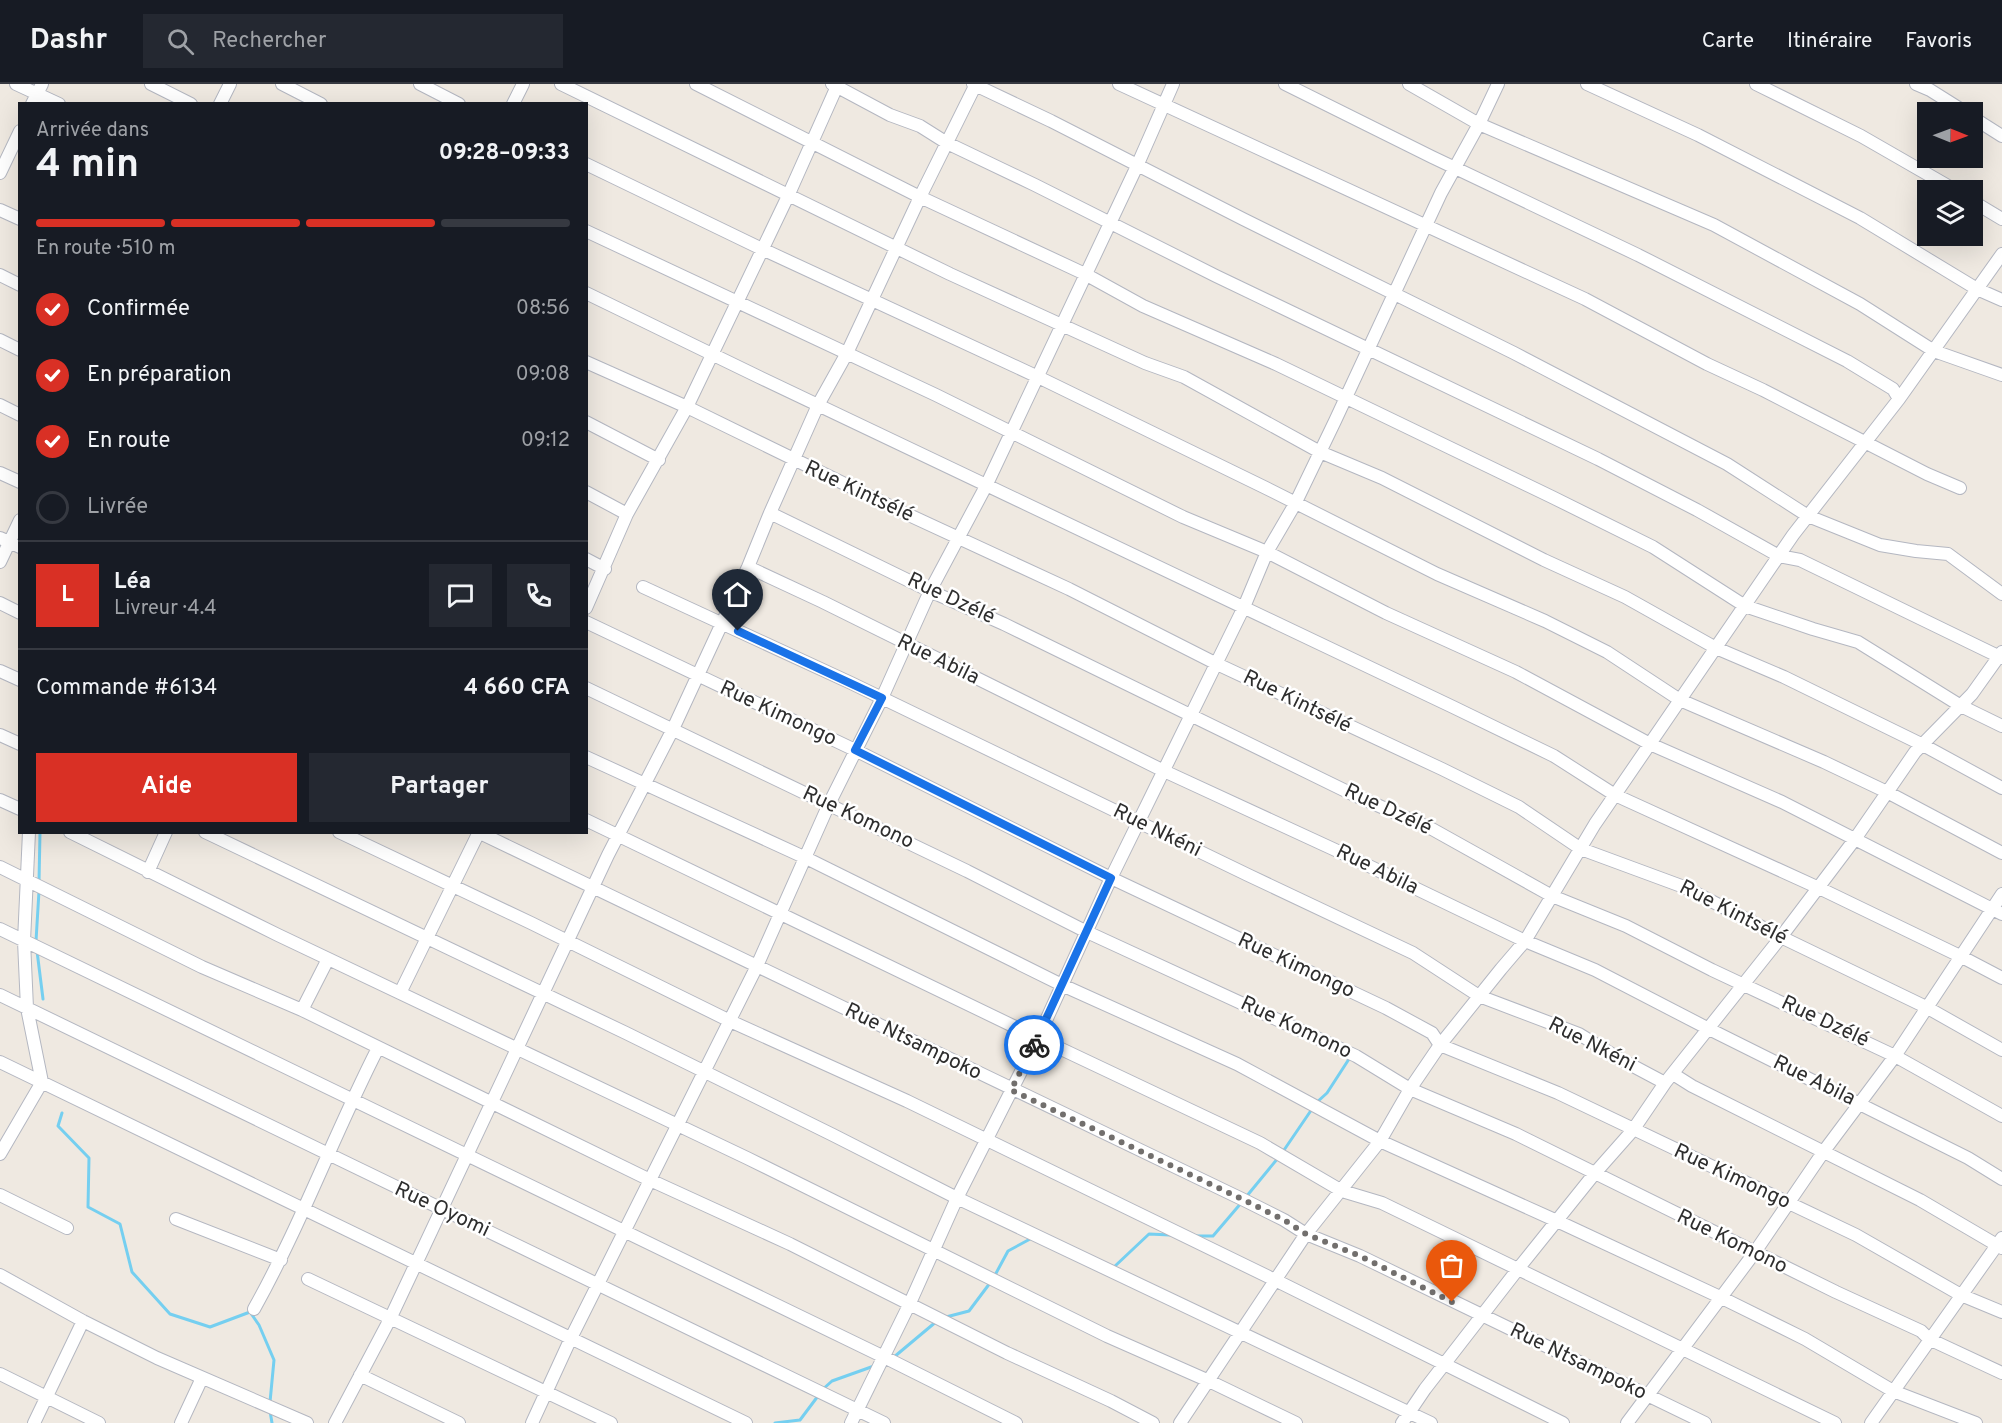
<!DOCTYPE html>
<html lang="fr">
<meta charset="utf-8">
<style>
body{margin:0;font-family:Overpass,sans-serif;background:#242831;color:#f1f3f6;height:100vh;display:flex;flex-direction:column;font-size:22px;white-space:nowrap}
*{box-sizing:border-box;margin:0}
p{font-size:20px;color:#9ea1a6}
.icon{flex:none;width:33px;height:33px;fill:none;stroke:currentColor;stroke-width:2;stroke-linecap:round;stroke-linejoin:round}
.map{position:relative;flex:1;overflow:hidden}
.side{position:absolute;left:18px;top:18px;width:570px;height:732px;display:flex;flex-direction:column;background:#171b24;border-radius:0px;box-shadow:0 6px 24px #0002}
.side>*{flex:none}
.needle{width:39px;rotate:91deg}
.controls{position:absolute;left:1917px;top:18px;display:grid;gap:12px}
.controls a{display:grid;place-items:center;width:66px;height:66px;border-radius:0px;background:#171b24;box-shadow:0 6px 24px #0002;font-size:30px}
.pin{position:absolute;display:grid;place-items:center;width:51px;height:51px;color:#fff;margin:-62px -26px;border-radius:50% 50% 50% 0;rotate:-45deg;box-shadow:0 0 6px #0007}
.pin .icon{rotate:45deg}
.courier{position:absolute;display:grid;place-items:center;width:60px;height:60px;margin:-30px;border:4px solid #1a73e8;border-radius:50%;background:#fff;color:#222;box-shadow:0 2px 8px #0007}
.headline em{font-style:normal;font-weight:700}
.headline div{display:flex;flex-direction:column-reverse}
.headline{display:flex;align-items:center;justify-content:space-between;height:102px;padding:0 18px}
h1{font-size:39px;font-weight:700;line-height:45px}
.bar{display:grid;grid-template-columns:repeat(4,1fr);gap:9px 6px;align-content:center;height:72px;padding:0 18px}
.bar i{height:8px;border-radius:4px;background:#363941}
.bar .selected{background:#d93025}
.bar p{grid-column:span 4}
.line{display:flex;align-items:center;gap:15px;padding:0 18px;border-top:2px solid #363941}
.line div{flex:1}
.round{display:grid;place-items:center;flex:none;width:63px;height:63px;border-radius:0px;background:#242831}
ol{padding:0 18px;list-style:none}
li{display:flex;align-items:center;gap:18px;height:66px}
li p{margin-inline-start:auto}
li .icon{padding:6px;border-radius:50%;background:#d93025;color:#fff;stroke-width:4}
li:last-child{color:#9ea1a6}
li i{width:33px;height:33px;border:3px solid #363941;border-radius:50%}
.primary-button{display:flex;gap:12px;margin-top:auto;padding:12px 18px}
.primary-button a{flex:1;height:69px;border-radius:0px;background:#d93025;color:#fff;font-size:24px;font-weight:700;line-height:69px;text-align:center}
.primary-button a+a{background:#242831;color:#f1f3f6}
header{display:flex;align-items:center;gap:36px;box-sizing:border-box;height:84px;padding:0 30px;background:#171b24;border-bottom:2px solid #363941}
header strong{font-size:28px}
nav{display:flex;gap:33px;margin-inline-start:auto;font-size:21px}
.search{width:420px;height:54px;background:#242831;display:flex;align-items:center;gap:15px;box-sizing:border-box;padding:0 21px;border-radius:0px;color:#9ea1a6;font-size:22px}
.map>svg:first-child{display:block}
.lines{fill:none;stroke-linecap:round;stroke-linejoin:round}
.stream{stroke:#75cff0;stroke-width:3}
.minor-casing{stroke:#b4b7c1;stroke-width:14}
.minor{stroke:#fff;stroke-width:12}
.done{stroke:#726f6d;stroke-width:6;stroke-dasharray:0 10.8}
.route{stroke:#1a73e8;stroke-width:8}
.labels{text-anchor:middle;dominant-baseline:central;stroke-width:5;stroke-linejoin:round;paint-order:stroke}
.street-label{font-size:21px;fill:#2e2e2e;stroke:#fff}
</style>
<header>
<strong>Dashr</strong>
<div class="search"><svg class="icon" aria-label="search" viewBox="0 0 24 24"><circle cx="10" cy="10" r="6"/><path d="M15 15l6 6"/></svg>Rechercher</div>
<nav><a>Carte</a><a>Itinéraire</a><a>Favoris</a></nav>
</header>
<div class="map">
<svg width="2002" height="1339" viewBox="0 0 2002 1339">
<rect width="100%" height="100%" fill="#efe9e1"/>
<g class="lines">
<path class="stream" d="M39 798 40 748
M36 857 39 807
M37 867 43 915
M1316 1019 1327 1009 1349 975
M62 1029 58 1042 89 1074 88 1123 120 1140 132 1188 170 1230 210 1243 250 1228 259 1241 274 1276 270 1318
M1282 1069 1312 1025
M1246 1113 1278 1074
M1195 1152H1213L1242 1118
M1112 1182 1114 1183 1149 1150 1170 1151
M994 1193 1008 1167 1032 1154
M946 1233 969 1227 990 1199
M894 1273 937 1237
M822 1306 832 1297 874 1282
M270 1327 272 1339
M775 1339 800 1336 818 1312"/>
<defs>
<path id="minor" d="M16 0 59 20
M151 0 191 20
M282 0 321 20
M420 0 459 20
M561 0 950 190 1145 279 1184 293 1320 368 1382 394 1544 476 1625 513 1716 564 1784 593 1923 661 2002 704
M696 0 920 113 1085 190 1143 222 1276 280 1552 413 1653 463 1745 522 1813 545 1858 558 1961 622 2002 642
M832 0 890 31 920 42 947 59 1035 101 1216 192 1598 375 1697 426 1779 472 1800 476 2002 574
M973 0 1051 37 1243 135 1514 269 1727 380 1808 432 1880 461 1916 467 1948 470 2002 510
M1119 0 1585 215 1707 280 1763 306 1927 390 1960 404
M1285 0 1432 73 1638 171 1847 277 1893 305 1899 315
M1409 0 1479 40 1714 141 1860 220 1934 267 2002 291
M1587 0 1698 51 1860 134 1977 205 2002 216
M1756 0 1861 52 1955 106
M1916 0 1930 6 1965 28
M32 20 42 0
M220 20 230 0
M513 20 523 0
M1972 33 2002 52
M586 80 762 165 1036 292 1266 404 1437 490 1545 537 1607 568 1680 616 1824 678 1887 708 2002 769
M0 89 20 47
M1972 117 2002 135
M0 126 20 135
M586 147 936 311 1183 433 1267 468 1386 529 1516 588 1650 660 1782 718 2002 830
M0 191 20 201
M586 209 759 293 1453 623 1554 672 1615 711 1819 804 1962 873 2002 894
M0 256 20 266
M586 278 687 323 896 425 1069 505 1217 580 1442 685 1519 723 1581 765 1684 803 1781 853 1926 923 2002 966
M0 321 20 331
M586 338 659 376
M0 389 20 398
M586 408 627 430
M770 429 930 507 1004 540 1354 711 1432 745 1552 812 1626 842 1712 886 1895 972 2002 1032
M0 454 20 463
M586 475 605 485
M0 478 20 436
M748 483 823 518 1164 687 1344 770 1525 857 1595 886 1709 945 1968 1074 2002 1095
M643 503 851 599 1248 791 1413 869 1479 912 1579 950 1618 974 1665 999
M0 519 20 529
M586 524 627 430 687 323 788 112 838 0
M586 538 855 666 1111 794 1386 924 1432 949 1440 961 1558 1009 1856 1151 1961 1211 2002 1228
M0 587 20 596
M586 604 967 787 1087 848 1356 972 1410 1005 1516 1050 1836 1208 1921 1247 1929 1255 2002 1289
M0 651 20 660
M586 673 806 774 1062 901 1237 980 1380 1057 1557 1137 1720 1213 1805 1255 1893 1307 1976 1339
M0 716 20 725
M586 736 1038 954 1260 1059 1342 1107 1382 1119 1835 1339
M70 748 278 851 747 1074 1107 1252 1209 1297 1296 1339
M205 748 626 949 833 1051 957 1114 1431 1339
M339 748 531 839 730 937 907 1017 1275 1196 1563 1339
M478 748 1244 1116 1284 1136 1306 1150 1360 1172 1705 1339
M0 783 202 883 302 926 650 1096 790 1160 1007 1269 1111 1317 1153 1339
M148 788 166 748
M0 845 884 1273 1016 1339
M400 909 479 748
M0 911 884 1339
M302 926 328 875
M0 978 746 1339
M1673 990 1692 1002 1920 1116 2002 1164
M0 1070 42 998 27 924 24 857 29 748
M0 1111 67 1144
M176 1135 281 1176
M0 1191 83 1237 157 1274 307 1339
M308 1195 611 1339
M254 1225C301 1141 334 1050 378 964
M0 1290 99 1339
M360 1291 459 1339
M34 1339 83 1237
M181 1339 202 1294
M335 1339 390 1235 608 771 673 645 748 483 770 429 818 321 847 269 920 113 976 0
M532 1339 571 1254 756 884 829 720 882 614 930 507 986 402 1137 82 1173 0
M851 1339 910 1219 957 1114 1038 954 1111 794 1244 523 1267 468 1295 420 1335 337 1441 109 1479 40 1498 0
M1180 1339 1306 1150 1380 1057 1410 1005 1440 961 1501 885 1525 857 1595 740 1793 451 1899 315 2002 170
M1402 1339 1425 1305 1518 1185 1595 1089 1633 1046 1665 999 1781 853 1855 755 1915 668 1972 610 2002 568
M1627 1339 1755 1168 1824 1067 1895 972 2002 810
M1871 1339 2002 1154"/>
</defs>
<use href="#minor" class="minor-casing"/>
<use href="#minor" class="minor"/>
</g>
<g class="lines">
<path class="done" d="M1034 961 1011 1006 1244 1116 1284 1136 1306 1150 1360 1172 1452 1218"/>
<path class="route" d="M738 547 882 614 855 666 1111 794 1034 961"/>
</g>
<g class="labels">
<g class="street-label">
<text transform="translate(859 408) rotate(25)">Rue Kintsélé</text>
<text transform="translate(951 515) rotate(25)">Rue Dzélé</text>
<text transform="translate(938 576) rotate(26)">Rue Abila</text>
<text transform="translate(1297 618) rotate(26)">Rue Kintsélé</text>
<text transform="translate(778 630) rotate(25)">Rue Kimongo</text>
<text transform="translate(1388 726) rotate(25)">Rue Dzélé</text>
<text transform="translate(858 734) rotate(25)">Rue Komono</text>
<text transform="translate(1157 747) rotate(26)">Rue Nkéni</text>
<text transform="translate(1377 786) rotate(26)">Rue Abila</text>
<text transform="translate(1733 829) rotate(27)">Rue Kintsélé</text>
<text transform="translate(1296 882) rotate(25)">Rue Kimongo</text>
<text transform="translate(1825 938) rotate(25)">Rue Dzélé</text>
<text transform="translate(1296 944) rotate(25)">Rue Komono</text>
<text transform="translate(913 958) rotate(26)">Rue Ntsampoko</text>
<text transform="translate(1592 961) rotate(27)">Rue Nkéni</text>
<text transform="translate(1814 997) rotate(26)">Rue Abila</text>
<text transform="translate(1732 1093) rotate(25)">Rue Kimongo</text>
<text transform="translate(442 1126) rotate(25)">Rue Oyomi</text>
<text transform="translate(1732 1158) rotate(26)">Rue Komono</text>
<text transform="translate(1578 1278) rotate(26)">Rue Ntsampoko</text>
</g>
</g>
</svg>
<div class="controls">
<a><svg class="needle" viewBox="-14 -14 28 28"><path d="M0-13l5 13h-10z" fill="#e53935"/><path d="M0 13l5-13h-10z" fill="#9ea1a6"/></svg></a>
<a><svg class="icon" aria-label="layers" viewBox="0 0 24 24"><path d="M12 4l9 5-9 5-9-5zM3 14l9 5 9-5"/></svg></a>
</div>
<div class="pin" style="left:1452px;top:1218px;background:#ea580c"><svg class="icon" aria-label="bag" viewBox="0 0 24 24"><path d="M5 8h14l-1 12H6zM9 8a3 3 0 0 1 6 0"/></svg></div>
<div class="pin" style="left:738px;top:547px;background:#1f2937"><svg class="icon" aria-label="home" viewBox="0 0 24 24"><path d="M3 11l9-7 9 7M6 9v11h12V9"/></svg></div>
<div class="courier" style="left:1034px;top:961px"><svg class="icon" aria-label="bike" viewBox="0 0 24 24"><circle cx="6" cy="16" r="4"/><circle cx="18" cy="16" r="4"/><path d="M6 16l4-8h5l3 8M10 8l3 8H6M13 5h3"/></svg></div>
<section class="side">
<div class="headline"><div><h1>4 min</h1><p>Arrivée dans</p></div><em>09:28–09:33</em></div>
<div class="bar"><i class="selected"></i><i class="selected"></i><i class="selected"></i><i></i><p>En route · 510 m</p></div>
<ol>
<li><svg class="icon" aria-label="check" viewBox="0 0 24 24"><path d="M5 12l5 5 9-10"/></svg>Confirmée<p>08:56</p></li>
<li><svg class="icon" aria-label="check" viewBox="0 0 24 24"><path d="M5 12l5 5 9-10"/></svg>En préparation<p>09:08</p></li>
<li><svg class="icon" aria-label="check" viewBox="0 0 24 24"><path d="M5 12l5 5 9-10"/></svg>En route<p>09:12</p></li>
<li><i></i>Livrée</li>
</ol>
<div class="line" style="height:108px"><b class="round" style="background:#d93025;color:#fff">L</b><div><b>Léa</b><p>Livreur · 4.4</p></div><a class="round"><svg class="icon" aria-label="chat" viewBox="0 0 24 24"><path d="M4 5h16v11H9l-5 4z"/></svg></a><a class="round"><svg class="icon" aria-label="phone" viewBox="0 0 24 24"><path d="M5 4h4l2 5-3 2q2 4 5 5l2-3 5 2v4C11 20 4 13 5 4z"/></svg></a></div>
<div class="line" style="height:78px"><div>Commande #6134</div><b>4 660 CFA</b></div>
<div class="primary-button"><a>Aide</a><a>Partager</a></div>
</section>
</div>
